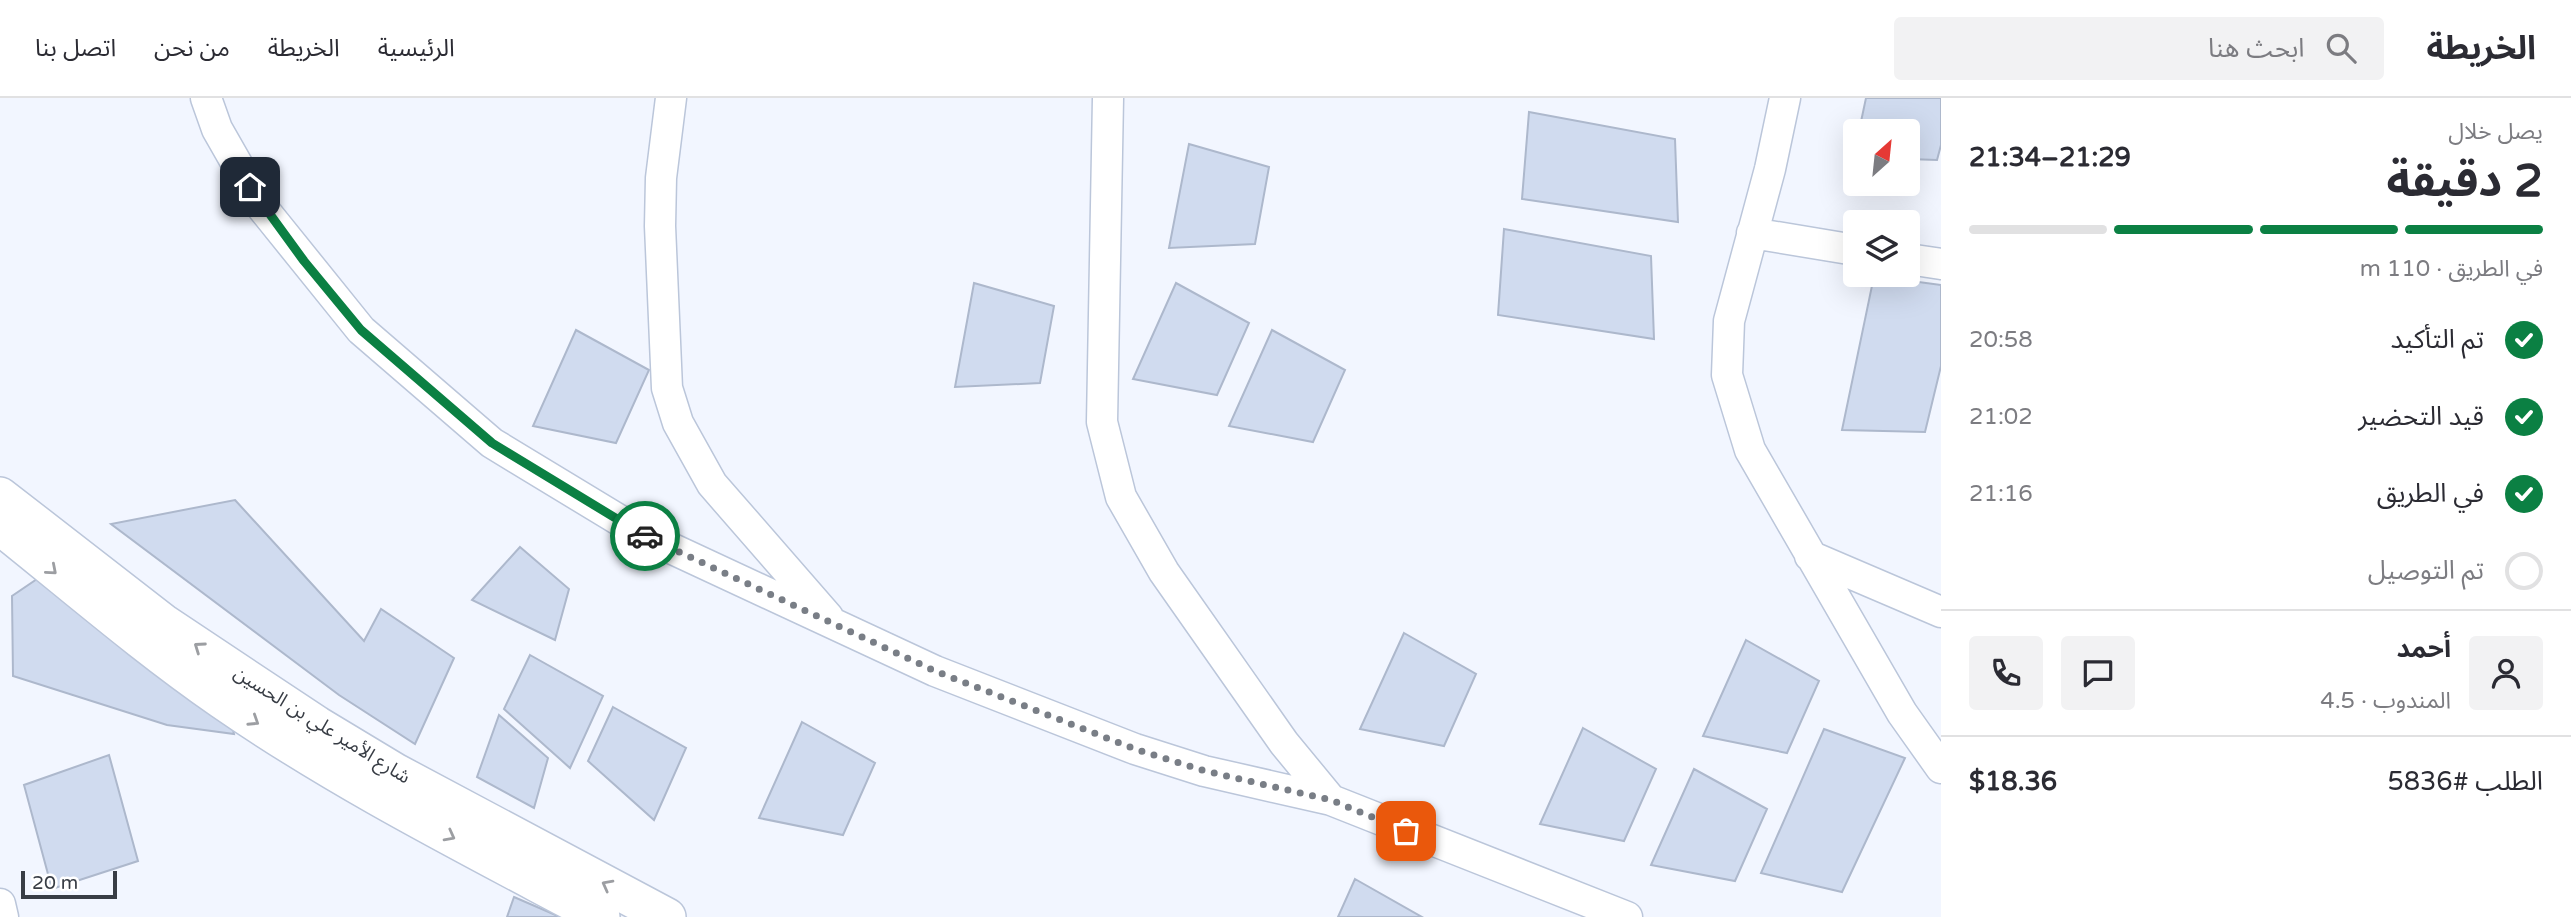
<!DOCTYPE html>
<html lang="ar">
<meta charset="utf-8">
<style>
body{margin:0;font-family:"Varela Round","Noto Sans Arabic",sans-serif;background:#f2f2f3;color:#2b2b33;direction:rtl;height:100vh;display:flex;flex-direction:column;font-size:26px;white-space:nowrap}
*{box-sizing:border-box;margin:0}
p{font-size:23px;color:#7c7c81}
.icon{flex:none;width:38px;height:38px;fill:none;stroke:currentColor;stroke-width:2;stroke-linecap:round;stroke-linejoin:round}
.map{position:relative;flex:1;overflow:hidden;direction:ltr}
.details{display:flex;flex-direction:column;background:#fff;width:630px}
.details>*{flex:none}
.needle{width:46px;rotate:27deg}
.fabs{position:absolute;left:1843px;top:21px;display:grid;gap:14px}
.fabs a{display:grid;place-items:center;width:77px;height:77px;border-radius:7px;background:#fff;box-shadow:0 7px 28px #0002;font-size:35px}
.scale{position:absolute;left:21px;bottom:18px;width:96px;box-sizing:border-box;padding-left:7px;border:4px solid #383d45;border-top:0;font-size:19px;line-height:24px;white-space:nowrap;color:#383d45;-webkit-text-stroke:5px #fff;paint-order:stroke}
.pin{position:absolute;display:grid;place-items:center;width:60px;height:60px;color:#fff;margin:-30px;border-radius:14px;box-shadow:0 4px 10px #0006}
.courier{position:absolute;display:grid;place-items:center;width:70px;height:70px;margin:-35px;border:5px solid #0b8043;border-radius:50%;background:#fff;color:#222;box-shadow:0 2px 9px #0007}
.summary em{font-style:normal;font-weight:700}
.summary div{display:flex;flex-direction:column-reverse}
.summary{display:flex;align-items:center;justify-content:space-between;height:119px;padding:0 28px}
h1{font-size:46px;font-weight:700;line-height:52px}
.bar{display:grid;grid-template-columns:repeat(4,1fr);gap:10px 7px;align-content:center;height:84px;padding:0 28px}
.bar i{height:9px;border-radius:5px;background:#e1e1e2}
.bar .active{background:#0b8043}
.bar p{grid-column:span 4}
.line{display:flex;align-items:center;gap:18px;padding:0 28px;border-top:2px solid #e1e1e2}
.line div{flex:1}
.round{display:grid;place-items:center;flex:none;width:74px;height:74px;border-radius:7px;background:#f2f2f3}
ol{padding:0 28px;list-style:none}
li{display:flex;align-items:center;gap:21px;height:77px}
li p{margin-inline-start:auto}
li .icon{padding:7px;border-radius:50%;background:#0b8043;color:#fff;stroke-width:4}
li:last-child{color:#7c7c81}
li i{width:38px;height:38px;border:4px solid #e1e1e2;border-radius:50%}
header{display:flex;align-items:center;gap:42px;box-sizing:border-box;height:98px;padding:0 35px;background:#fff;border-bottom:2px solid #e1e1e2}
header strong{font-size:33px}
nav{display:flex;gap:38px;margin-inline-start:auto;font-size:24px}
.search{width:490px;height:63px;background:#f2f2f3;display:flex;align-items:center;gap:18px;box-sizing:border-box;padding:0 24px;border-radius:7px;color:#7c7c81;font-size:26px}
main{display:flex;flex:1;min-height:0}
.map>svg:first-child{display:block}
.building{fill:#d0dbef;stroke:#adb8cc;stroke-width:2}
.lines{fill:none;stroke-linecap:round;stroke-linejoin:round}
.minor-casing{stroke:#bbc6da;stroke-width:33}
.tertiary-casing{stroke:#bbc6da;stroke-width:40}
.minor{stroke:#fff;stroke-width:30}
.tertiary{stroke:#fff;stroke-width:37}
.oneway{stroke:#9c9ea2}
.done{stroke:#797e86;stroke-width:7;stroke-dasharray:0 12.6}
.route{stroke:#0b8043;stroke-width:9}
.labels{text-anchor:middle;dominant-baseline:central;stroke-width:7;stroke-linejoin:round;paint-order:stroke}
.street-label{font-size:19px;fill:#383d45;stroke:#fff}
</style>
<header>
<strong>الخريطة</strong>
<div class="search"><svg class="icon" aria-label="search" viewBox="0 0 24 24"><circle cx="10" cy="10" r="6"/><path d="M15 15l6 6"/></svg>ابحث هنا</div>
<nav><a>الرئيسية</a><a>الخريطة</a><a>من نحن</a><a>اتصل بنا</a></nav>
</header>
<main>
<section class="details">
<div class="summary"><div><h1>2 دقيقة</h1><p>يصل خلال</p></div><em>21:29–21:34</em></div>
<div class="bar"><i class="active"></i><i class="active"></i><i class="active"></i><i></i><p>في الطريق · 110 m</p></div>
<ol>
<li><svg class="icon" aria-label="check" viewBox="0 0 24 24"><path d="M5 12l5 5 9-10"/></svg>تم التأكيد<p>20:58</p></li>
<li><svg class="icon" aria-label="check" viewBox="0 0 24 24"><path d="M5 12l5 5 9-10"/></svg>قيد التحضير<p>21:02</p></li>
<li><svg class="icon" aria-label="check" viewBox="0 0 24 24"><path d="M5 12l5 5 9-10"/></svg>في الطريق<p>21:16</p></li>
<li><i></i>تم التوصيل</li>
</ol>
<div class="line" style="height:126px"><a class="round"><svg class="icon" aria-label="person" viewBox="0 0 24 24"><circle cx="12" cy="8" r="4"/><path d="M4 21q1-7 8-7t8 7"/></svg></a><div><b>أحمد</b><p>المندوب · 4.5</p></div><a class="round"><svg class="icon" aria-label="chat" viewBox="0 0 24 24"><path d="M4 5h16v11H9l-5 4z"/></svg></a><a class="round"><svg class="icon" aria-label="phone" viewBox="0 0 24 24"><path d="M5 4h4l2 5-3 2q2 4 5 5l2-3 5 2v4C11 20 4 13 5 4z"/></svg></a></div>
<div class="line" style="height:91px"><div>الطلب #5836</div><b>$18.36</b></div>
</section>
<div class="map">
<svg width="1941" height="819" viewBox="0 0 1941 819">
<rect width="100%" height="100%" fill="#f2f6ff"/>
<path class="building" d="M1866 0H1941V47L1937 62 1908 61V33H1859Z
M1529 14 1675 41 1678 124 1522 101Z
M1189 46 1269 69 1255 146 1169 150Z
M1504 131 1651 158 1654 241 1498 217Z
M1874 178 1941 187V268L1925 334 1842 332Z
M974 185 1054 208 1040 285 955 289Z
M1176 185 1249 225 1217 297 1133 281Z
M576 232 649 272 616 345 533 328Z
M1272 232 1345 272 1313 344 1229 328Z
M235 402 364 543 381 511 454 560 415 646 339 597 111 426Z
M520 449 569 491 555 542 472 502Z
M43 477 230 617 234 636 167 627 13 578 12 498Z
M1404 535 1476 576 1444 648 1360 631Z
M1746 542 1819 583 1787 655 1703 638Z
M530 557 603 598 570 670 504 611Z
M613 609 686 650 654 722 588 663Z
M499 617 548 660 534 710 477 679Z
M802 624 875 665 843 737 759 720Z
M1583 630 1656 671 1624 743 1540 726Z
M1824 631 1905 660 1842 794 1761 775Z
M109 657 138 763 52 791 24 687Z
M1694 671 1767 711 1735 783 1651 767Z
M1355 781 1422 819H1338Z
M514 799 560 819H507Z"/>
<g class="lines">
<defs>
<path id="minor" d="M206 0 217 31 261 108 361 232 492 345 647 439 935 573 1135 651 1204 673 1331 702 1627 819
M671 0 661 80 660 128 667 290 678 325 712 386 828 519
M1108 0 1102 324 1121 399 1164 474 1284 645 1331 702
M1785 0 1770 71 1729 223 1727 277 1750 352 1902 615 1941 670
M1752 135 1855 152
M1908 161 1941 166
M1810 458 1941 514
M0 806 3 819"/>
<path id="tertiary" d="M0 398 165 526 317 627 395 674 667 819
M0 428C74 487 144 548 222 602 342 685 472 750 601 819"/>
</defs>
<use href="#minor" class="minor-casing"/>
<use href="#tertiary" class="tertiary-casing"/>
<use href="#minor" class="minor"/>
<use href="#tertiary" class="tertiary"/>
</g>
<defs><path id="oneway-chevron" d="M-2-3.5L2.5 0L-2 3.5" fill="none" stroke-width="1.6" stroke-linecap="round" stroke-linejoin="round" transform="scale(1.75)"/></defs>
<g class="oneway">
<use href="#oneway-chevron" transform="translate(52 472) rotate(41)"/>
<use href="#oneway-chevron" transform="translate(199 549) rotate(-145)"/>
<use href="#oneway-chevron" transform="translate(254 623) rotate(33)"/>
<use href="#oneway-chevron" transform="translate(450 738) rotate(28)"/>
<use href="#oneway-chevron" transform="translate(607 787) rotate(-152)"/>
</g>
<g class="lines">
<path class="done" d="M645 438 935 573 1135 651 1205 673 1331 702 1406 733"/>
<path class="route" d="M250 89 304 163 361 232 492 345 645 438"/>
</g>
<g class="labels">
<g class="street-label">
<text transform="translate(322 627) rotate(32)">شارع الأمير علي بن الحسين</text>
</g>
</g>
</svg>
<div class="fabs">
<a><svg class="needle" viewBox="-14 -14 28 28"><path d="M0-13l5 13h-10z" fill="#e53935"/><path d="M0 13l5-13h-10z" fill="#7c7c81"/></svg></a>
<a><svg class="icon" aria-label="layers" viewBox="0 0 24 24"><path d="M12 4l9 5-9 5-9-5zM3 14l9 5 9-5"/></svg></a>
</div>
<div class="scale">20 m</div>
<div class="pin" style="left:1406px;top:733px;background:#ea580c"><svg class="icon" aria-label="bag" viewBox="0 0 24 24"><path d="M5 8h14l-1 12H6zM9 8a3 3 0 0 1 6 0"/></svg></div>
<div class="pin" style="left:250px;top:89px;background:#1f2937"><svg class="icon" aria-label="home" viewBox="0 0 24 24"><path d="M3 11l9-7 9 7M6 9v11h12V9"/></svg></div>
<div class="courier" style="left:645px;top:438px"><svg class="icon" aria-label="car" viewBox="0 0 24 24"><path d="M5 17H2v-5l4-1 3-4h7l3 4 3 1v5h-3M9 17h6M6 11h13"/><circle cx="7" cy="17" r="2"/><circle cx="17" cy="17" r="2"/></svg></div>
</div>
</main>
